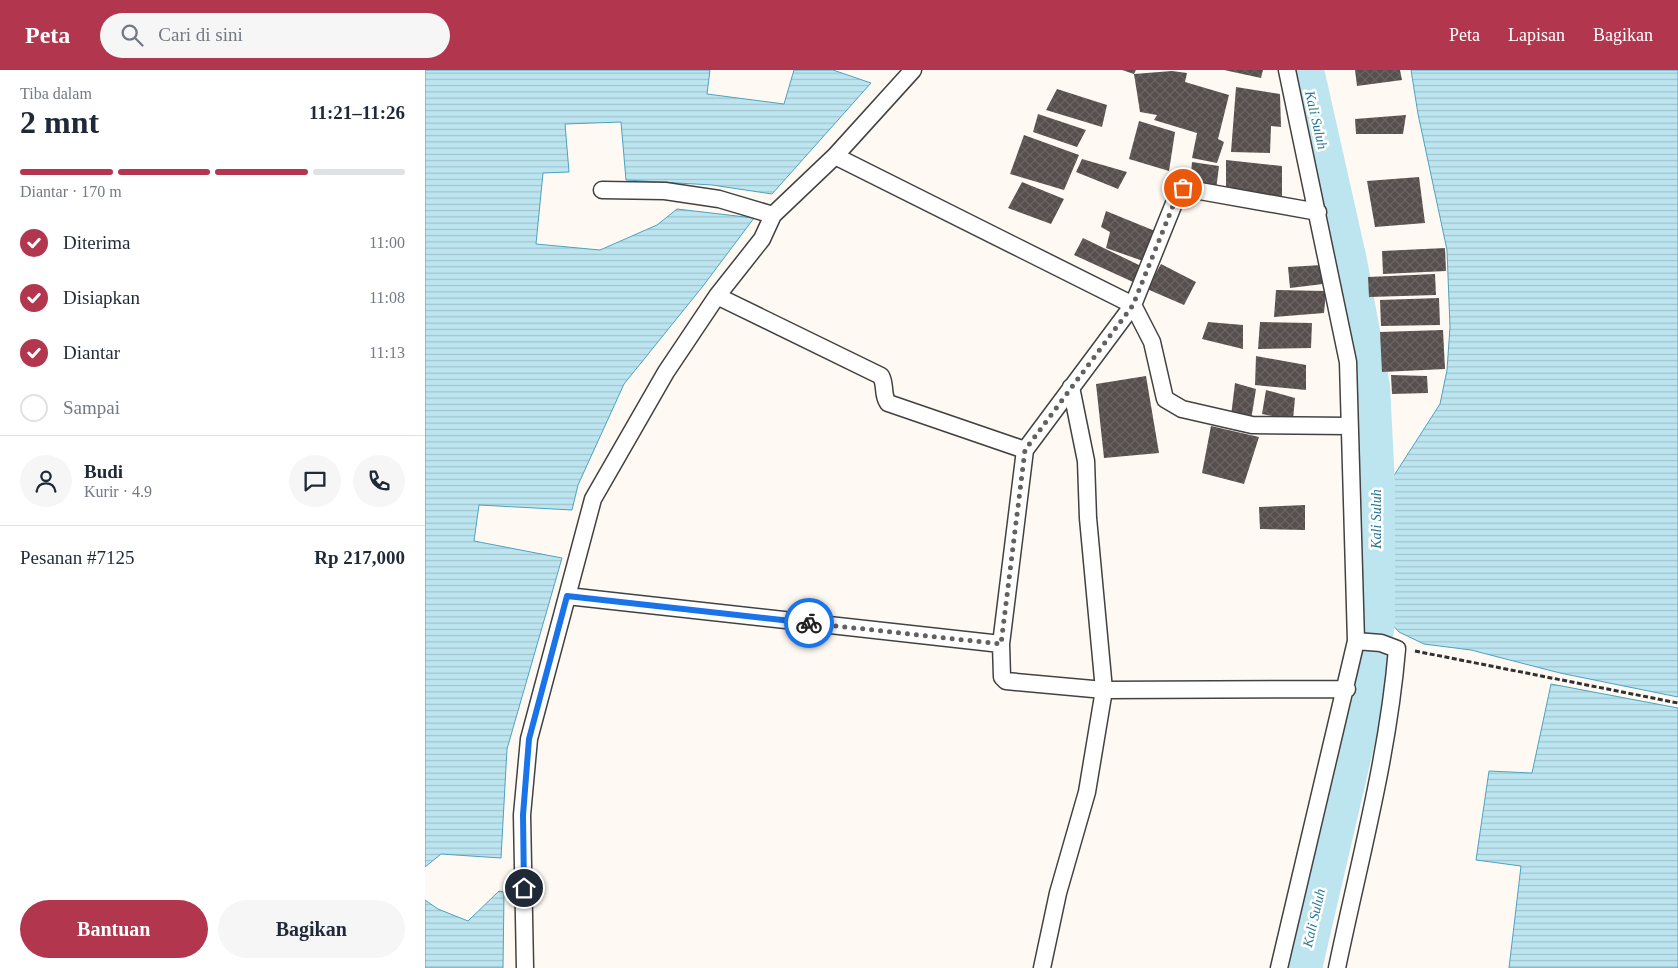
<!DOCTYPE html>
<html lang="id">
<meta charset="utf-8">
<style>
body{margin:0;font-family:Georgia,serif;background:#f6f6f7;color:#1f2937;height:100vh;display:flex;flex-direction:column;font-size:19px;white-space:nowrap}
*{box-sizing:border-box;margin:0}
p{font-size:16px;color:#747a83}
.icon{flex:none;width:28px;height:28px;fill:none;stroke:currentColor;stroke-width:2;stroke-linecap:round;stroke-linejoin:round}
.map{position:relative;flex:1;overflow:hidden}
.panel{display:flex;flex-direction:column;background:#fff;width:425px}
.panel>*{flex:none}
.pin{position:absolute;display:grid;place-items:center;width:42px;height:42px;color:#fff;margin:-21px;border:2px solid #fff;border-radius:50%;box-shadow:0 1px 5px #0007}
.courier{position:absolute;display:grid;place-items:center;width:50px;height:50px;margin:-25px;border:4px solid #1a73e8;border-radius:50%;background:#fff;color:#222;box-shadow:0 1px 6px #0007}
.overview em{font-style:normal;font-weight:600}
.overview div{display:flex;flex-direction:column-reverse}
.overview{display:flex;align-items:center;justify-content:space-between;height:85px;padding:0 20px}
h1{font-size:32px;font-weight:600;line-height:38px}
.bar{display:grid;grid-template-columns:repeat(4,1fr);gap:8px 5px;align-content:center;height:60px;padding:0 20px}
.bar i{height:6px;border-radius:4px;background:#e0e1e3}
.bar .current{background:#b1364e}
.bar p{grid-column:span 4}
.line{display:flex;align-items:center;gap:12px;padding:0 20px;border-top:1px solid #e0e1e3}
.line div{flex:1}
.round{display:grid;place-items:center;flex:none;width:52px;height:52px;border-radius:26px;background:#f6f6f7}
ol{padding:0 20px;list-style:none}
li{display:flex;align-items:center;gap:15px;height:55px}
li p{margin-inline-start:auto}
li .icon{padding:5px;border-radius:50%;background:#b1364e;color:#fff;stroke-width:4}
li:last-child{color:#747a83}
li i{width:28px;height:28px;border:2px solid #e0e1e3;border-radius:50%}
.action{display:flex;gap:10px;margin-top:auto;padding:10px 20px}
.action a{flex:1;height:58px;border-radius:30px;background:#b1364e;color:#fff;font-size:20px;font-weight:600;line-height:58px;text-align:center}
.action a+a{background:#f6f6f7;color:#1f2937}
header{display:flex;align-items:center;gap:30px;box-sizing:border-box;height:70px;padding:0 25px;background:#b1364e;color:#fff}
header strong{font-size:24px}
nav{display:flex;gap:28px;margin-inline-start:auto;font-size:18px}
.search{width:350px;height:45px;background:#f6f6f7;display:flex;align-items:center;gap:12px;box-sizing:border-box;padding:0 18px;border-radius:28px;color:#747a83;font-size:19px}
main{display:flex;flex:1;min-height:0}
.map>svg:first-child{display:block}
.water{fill:url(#water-rules);stroke:#4ca3bf}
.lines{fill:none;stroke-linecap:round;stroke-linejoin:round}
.river{stroke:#bde5f0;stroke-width:38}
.building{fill:url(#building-cross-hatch)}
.street-casing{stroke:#424242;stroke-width:19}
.path{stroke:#313131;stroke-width:3;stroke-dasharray:5 2.5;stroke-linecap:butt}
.street{stroke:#fff;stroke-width:16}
.done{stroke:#63615f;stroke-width:5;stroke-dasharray:0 9}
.route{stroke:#1a73e8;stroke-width:6}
.labels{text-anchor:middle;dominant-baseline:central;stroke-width:5;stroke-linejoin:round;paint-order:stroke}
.water-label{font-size:14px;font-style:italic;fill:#257594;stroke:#fff}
</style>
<header>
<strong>Peta</strong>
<div class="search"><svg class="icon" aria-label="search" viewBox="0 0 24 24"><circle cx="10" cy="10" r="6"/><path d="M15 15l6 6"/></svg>Cari di sini</div>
<nav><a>Peta</a><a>Lapisan</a><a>Bagikan</a></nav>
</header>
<main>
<section class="panel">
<div class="overview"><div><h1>2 mnt</h1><p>Tiba dalam</p></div><em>11:21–11:26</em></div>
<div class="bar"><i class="current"></i><i class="current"></i><i class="current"></i><i></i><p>Diantar · 170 m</p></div>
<ol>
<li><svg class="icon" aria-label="check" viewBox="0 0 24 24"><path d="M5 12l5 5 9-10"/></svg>Diterima<p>11:00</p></li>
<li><svg class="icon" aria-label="check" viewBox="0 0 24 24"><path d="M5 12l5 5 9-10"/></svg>Disiapkan<p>11:08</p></li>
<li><svg class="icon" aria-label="check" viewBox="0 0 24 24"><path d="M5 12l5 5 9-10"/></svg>Diantar<p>11:13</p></li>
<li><i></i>Sampai</li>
</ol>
<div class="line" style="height:90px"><a class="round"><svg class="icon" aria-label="person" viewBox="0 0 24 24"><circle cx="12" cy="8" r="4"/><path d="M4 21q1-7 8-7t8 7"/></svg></a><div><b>Budi</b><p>Kurir · 4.9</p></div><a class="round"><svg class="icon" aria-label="chat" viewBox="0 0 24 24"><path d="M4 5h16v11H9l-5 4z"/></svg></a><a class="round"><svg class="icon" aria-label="phone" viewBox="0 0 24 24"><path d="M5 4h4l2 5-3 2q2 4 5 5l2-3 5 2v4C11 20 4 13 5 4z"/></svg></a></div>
<div class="line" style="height:65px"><div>Pesanan #7125</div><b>Rp 217,000</b></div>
<div class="action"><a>Bantuan</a><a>Bagikan</a></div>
</section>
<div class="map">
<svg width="1253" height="898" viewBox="0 0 1253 898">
<defs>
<pattern id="water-rules" width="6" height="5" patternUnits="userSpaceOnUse" patternTransform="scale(1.25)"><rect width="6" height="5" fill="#bde5f0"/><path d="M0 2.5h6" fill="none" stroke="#a1c3cd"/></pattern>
<pattern id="building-cross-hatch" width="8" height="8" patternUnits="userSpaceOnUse" patternTransform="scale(1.25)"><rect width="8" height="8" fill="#574f4d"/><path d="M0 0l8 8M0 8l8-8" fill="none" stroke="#6a6462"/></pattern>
</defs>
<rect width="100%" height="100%" fill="#fefaf3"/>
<path class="water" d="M0 0H285L282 24 359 34 369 0H408L446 13 347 124 287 115 201 110 196 52 140 54 144 102 118 103 111 174 175 180 232 155 252 139 329 148 278 216 199 314 153 415 147 440 54 435 49 471 137 488 82 679 76 788 16 784 0 797Z
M986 0H1253V627L1135 603 1046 580 999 574 974 562 962 549 959 421 1015 334 1022 300 1025 257 1022 180 993 44Z
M1126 614 1253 638V898H1084L1096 796 1051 790 1064 701 1107 703Z
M74 821 79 822 78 898H0V830L13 839 43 851Z"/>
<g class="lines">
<path class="river" d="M878 898 933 662 951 553V414L946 317 923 191 880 0"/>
</g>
<path class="building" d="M697 0H711L709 4Z
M799 0H838L836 8Z
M930 0H975L977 10 932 16Z
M747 1 762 3 760 12 804 25 793 69 799 72 792 93 767 88 772 63 729 50 732 45 715 42 709 4Z
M811 17 855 24 856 57 846 56 845 83 806 82Z
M632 19 682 35 677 57 621 40Z
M613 44 661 60 652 77 608 62Z
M981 45 978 64H931L930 49Z
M714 51 750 62 744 101 704 89Z
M599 65 654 85 639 120 585 104Z
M657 89 702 102 693 119 651 102Z
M801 90 857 96V130L801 121Z
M767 92 794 96 791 120 765 114Z
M994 107 1000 153 950 157 942 111Z
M597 112 639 129 626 154 583 138Z
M681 141 730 161 718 191 681 178 685 162 676 157Z
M658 168 716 196 708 212 649 185Z
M1020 178 1021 201 958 204 957 181Z
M736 194 771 212 759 235 722 219Z
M897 195 898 214 865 218 863 197Z
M1010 204 1011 225 944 227 943 207Z
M851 220 901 221 899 243 849 247Z
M1014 228 1015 255 956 256 955 230Z
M783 252 818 255V279L777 269Z
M835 252 887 253 886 278 833 279Z
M1018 260 1020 299 957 302 955 262Z
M831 286 881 295V320L830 315Z
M966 305 1002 306 1003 323 967 324Z
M721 306 734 383 679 388 671 314Z
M810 313 831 319 826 350 806 346Z
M841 320 870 328 868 350 837 344Z
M786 356 834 367 819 414 777 403Z
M880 435V460L835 459 834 437Z"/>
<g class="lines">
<defs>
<path id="street" d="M410 86 708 235 727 272 740 329 757 339 827 355 924 356
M177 120 240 121 294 129 348 145
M893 142 758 118 754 121 708 235 600 380 576 574 577 607 581 611 679 620 922 619
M292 226 456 306C461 315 457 325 463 333L600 380
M142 526 576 574
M100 898 97 745 104 669 168 429 241 302 292 226 337 169 348 145 410 86 488 0
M617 898 633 823 662 722 679 620 663 448 661 391 646 317
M854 898 931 571 923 292 862 0
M912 898C934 792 963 687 972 579L956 573 931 571"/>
</defs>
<use href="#street" class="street-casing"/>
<path class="path" d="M990 581 1253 633"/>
<use href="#street" class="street"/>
</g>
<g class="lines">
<path class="done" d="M384 553 576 574 600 380 708 235 754 121 758 118"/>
<path class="route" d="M99 818 98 745 104 669 142 526 384 553"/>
</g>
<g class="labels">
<g class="water-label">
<text transform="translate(891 50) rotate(77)">Kali Suluh</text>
<text transform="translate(951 449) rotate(-90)">Kali Suluh</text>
<text transform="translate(889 848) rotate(-77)">Kali Suluh</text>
</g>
</g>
</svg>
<div class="pin" style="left:758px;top:118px;background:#ea580c"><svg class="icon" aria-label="bag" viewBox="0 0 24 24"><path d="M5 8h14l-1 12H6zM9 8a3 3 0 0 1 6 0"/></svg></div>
<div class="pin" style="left:99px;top:818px;background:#1f2937"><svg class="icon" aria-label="home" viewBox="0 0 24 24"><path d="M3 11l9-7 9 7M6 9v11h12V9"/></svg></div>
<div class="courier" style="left:384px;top:553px"><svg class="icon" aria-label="bike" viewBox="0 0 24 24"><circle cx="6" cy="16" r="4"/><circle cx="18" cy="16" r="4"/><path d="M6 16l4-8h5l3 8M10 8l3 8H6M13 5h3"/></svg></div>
</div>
</main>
